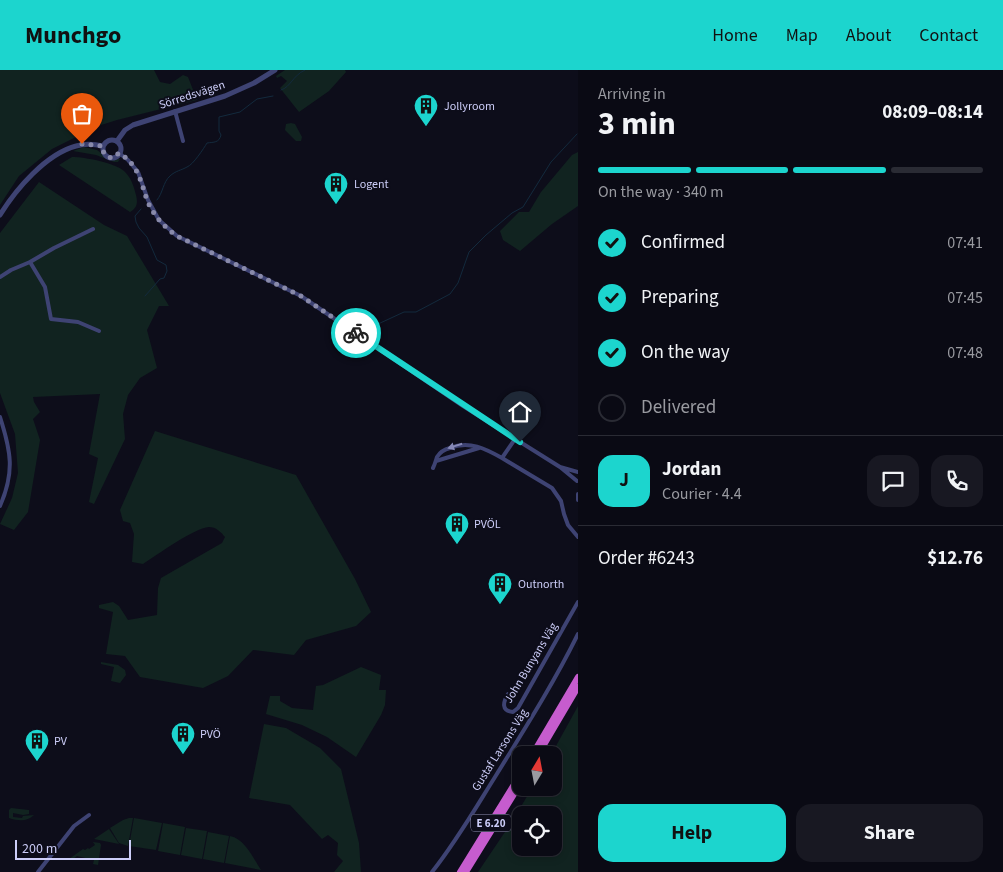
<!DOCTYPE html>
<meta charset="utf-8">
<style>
body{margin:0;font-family:"Source Sans 3",sans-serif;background:#181822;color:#f1f3f6;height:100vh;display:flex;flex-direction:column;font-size:19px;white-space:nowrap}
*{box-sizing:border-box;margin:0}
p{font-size:16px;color:#999aa0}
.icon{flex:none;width:28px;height:28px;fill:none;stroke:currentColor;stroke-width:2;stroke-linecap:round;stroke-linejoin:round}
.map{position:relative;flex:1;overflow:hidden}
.drawer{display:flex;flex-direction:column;background:#0a0a14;width:425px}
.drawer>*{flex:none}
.needle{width:32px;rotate:10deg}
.tools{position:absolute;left:512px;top:676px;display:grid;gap:10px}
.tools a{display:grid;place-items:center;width:50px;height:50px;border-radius:10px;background:#0a0a14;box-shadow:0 2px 8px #0003,0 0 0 1px #2a2b34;font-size:25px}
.scale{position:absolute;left:15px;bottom:12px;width:116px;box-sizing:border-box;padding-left:5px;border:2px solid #cccdf8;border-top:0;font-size:14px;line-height:18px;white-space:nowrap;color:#cccdf8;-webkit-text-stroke:4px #0d0d1a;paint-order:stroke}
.pin{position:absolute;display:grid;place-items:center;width:42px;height:42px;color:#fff;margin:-51px -21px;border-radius:50% 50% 50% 0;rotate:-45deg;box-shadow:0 0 5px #0007}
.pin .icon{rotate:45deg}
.courier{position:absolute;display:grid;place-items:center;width:50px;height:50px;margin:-25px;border:4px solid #1cd5ce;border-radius:50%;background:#fff;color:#222;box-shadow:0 1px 6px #0007}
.summary em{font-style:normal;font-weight:700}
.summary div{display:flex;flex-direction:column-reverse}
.summary{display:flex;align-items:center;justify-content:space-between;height:85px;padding:0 20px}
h1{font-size:32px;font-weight:700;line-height:38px}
.bar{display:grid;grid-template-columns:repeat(4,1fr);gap:8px 5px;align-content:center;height:60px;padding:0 20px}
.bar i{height:6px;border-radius:4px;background:#2a2b34}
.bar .active{background:#1cd5ce}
.bar p{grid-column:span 4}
.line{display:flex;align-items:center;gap:12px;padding:0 20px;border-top:1px solid #2a2b34}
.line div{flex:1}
.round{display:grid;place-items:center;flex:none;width:52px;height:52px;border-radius:15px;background:#181822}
ol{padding:0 20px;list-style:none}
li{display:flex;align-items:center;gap:15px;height:55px}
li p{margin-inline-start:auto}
li .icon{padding:5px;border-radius:50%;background:#1cd5ce;color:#111;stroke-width:4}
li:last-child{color:#999aa0}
li i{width:28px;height:28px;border:2px solid #2a2b34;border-radius:50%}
.cta{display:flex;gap:10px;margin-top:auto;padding:10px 20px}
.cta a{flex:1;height:58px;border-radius:15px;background:#1cd5ce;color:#111;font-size:20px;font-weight:700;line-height:58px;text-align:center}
.cta a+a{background:#181822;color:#f1f3f6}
header{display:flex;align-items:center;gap:30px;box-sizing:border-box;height:70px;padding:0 25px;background:#1cd5ce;color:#111}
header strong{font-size:24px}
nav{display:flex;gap:28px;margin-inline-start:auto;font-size:18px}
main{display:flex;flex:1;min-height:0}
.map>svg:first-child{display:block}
.green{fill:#112320;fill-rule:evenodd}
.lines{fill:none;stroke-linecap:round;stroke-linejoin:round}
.stream{stroke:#132a3d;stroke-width:1}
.minor{stroke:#3e4373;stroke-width:4}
.tertiary{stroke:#3e4373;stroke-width:5}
.trunk{stroke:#c65cce;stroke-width:6}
.oneway{fill:#8588b6}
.done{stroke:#898aaa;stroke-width:5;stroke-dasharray:0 9}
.route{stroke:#1cd5ce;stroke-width:6}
.labels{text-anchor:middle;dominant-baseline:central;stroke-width:4;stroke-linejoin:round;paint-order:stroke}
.shield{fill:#0d0d1a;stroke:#9393b5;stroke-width:1}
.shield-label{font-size:11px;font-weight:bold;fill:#cccdf8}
.street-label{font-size:12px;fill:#cccdf8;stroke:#0d0d1a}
.poi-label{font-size:12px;fill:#cccdf8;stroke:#0d0d1a;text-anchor:start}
</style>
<header>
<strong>Munchgo</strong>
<nav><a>Home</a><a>Map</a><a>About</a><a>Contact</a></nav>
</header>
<main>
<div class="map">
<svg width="578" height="802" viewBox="0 0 578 802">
<rect width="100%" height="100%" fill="#0d0d1a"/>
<path class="green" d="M0 0H154L160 12 170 14 183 5 188 7 197 30 117 50 82 61 76 67 52 79 19 106 0 135Z
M285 0H345L346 2 329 21 299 42 280 18 287 11 281 6 277 8 276 6Z
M291 53 295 54 302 67 301 71H296L285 60 286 54Z
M84 77 97 80 109 89H120L118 92H114L96 85 73 81Z
M578 82V136L552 154 520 181 503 170 500 161 519 142H529L541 122 572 85Z
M72 87C85 87 115 93 124 101 131 107 134 117 136 125 138 133 137 138 130 142L59 95Z
M39 112 104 155 127 166 169 236H159L147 260 157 298 140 308 128 325 123 344 125 369 94 434 89 432 98 388 89 384 100 324 33 327 34 332 40 342 33 349 40 370 28 442 14 460 0 454 12 428 18 403 15 364 0 323V163Z
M155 361 296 405 355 509 371 542 356 556 306 570 294 585 253 580 228 606 203 618 140 607 125 586 106 584 113 542 99 538V535L113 532 119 536 128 550 157 545 158 518 161 508 222 473 225 467C221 462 216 457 209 457 194 458 157 485 143 494L132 492 134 464 130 453 123 451 120 440Z
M101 592 118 595 125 600 126 605 120 613 111 611 114 597 101 594Z
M361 597 381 605 379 620H386L385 635 381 645 356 687 327 667 302 655 266 644 270 626H280V631L292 638 313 640 316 616 323 615Z
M578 636V802H478L513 750 532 718H554V685H551ZM521 745H554V778H521Z
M264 654 286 658 320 678 341 699 359 773 361 802H334L343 791 337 785 338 773 328 765 322 769 290 735 249 728Z
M11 738 29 740V744L23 745 13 743V747L22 748 23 746 34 745C27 752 18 751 9 748V740Z
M129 748H133L128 776 119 773 110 758 123 750Z
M134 748 162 753 156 780 129 776Z
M163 753 185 757 180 785 158 781Z
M186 758 207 761 202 789 181 785Z
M109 759 119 774 94 769Z
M208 762 229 766 224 793 203 789Z
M230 766C245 769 253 788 261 800L225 793Z
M93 772 100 773 101 775 98 795 93 794 94 790 77 786 72 790 69 789 83 779 85 780 88 778 89 779 95 775Z"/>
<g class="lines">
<path class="stream" d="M281 20C291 17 292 6 305 0
M157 130C163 123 163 112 170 106 175 101 182 100 187 97 193 95 204 78 207 73 214 72 219 73 221 65L219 61V47L240 42 257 29 273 26
M141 139 135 146 136 152 139 158 147 167 157 190 166 195 167 201 164 208 160 209 145 226
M363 261 404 242H416L450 224 458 213 469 182 486 165 512 143 523 137 551 92 577 64
M345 272V278
M350 281 355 273"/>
<path class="minor" d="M175 41 183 71
M119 83 128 90 138 102 148 130 159 150 177 166 301 226 463 336 560 397 577 411
M30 192 54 178 93 159
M0 207 11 200 30 192 45 217 51 249 78 252 99 261
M0 347C11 381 15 402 0 436
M502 388 552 418 561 431 564 444 568 455 578 467
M436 391 479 378
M560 397 578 402
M433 398C435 394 436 390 437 387 440 382 446 379 450 378 469 370 486 379 502 388L515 369
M578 424V430
M508 624C503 632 501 641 513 642L518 638 578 532
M38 802 74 756 89 745
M432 802C456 772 475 739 495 707 524 660 554 613 578 564"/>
<path class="tertiary" d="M103 79a9 9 0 1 1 18 0a9 9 0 1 1-18 0Z
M117 71 125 60 133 55 225 26 254 13 275 0
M0 145C16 119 46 84 76 76 86 73 94 74 103 76"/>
<path class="trunk" d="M532 685 578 607
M538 685 578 617
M460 802 521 703
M466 802 521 713"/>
</g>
<defs><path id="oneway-solid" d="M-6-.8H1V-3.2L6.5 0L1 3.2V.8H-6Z" transform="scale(1.25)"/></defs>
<use class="oneway" href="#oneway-solid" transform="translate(455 376) rotate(163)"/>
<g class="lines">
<path class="done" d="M82 74 103 76C102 83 106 87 113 88L119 83C138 94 141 112 147 130 153 145 164 157 177 166L301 226 356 263"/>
<path class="route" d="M356 263 520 372"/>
</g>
<defs>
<symbol id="building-pin" viewBox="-11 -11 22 30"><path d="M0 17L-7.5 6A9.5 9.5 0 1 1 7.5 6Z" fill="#1cd5ce" stroke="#0d0d1a"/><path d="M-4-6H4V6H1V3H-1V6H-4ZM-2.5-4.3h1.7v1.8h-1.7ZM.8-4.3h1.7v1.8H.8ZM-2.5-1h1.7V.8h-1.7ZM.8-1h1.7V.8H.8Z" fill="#111"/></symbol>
</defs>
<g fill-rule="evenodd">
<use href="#building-pin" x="412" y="22" width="28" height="38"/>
<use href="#building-pin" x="322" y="100" width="28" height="38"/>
<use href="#building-pin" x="443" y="440" width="28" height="38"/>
<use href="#building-pin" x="486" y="500" width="28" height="38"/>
<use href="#building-pin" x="169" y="650" width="28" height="38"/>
<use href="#building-pin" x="23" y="657" width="28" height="38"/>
</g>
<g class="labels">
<rect class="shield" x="471" y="744.5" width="40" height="17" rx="4"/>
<g class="shield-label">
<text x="491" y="753">E 6.20</text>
</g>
<g class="street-label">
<text transform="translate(192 25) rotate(-18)">Sörredsvägen</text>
<text transform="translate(531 593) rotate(-59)">John Bunyans Väg</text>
<text transform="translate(500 680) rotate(-58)">Gustaf Larsons Väg</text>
</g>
<g class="poi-label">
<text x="444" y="36">Jollyroom</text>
<text x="354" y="114">Logent</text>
<text x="474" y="454">PVÖL</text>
<text x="518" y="514">Outnorth</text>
<text x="200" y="664">PVÖ</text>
<text x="54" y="671">PV</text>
</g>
</g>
</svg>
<div class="tools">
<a><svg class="needle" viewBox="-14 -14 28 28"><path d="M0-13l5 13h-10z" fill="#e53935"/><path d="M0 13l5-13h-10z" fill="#999aa0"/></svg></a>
<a><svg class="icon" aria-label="locate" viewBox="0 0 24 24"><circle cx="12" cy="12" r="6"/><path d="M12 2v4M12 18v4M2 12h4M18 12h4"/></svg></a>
</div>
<div class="scale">200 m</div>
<div class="pin" style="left:82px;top:74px;background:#ea580c"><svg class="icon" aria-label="bag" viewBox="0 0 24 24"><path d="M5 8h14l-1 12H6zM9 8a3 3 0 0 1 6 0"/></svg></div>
<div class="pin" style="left:520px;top:372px;background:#1f2937"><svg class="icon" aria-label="home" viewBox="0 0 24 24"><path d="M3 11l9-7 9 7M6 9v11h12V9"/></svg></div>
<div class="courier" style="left:356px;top:263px"><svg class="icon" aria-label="bike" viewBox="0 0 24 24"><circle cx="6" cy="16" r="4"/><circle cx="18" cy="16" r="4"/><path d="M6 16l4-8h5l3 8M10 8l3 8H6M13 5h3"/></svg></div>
</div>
<section class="drawer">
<div class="summary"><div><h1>3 min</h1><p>Arriving in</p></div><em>08:09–08:14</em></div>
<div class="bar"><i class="active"></i><i class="active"></i><i class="active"></i><i></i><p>On the way · 340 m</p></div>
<ol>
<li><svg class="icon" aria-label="check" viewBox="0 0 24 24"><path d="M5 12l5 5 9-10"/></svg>Confirmed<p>07:41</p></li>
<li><svg class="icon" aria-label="check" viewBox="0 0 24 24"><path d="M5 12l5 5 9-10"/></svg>Preparing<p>07:45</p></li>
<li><svg class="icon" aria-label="check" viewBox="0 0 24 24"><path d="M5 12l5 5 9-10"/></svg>On the way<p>07:48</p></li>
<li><i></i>Delivered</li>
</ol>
<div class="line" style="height:90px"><b class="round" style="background:#1cd5ce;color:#111">J</b><div><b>Jordan</b><p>Courier · 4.4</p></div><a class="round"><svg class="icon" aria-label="chat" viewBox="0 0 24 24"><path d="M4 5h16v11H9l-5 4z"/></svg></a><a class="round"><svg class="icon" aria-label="phone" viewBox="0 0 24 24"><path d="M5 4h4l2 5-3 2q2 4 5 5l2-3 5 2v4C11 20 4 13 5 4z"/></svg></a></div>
<div class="line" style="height:65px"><div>Order #6243</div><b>$12.76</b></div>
<div class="cta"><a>Help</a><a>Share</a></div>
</section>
</main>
